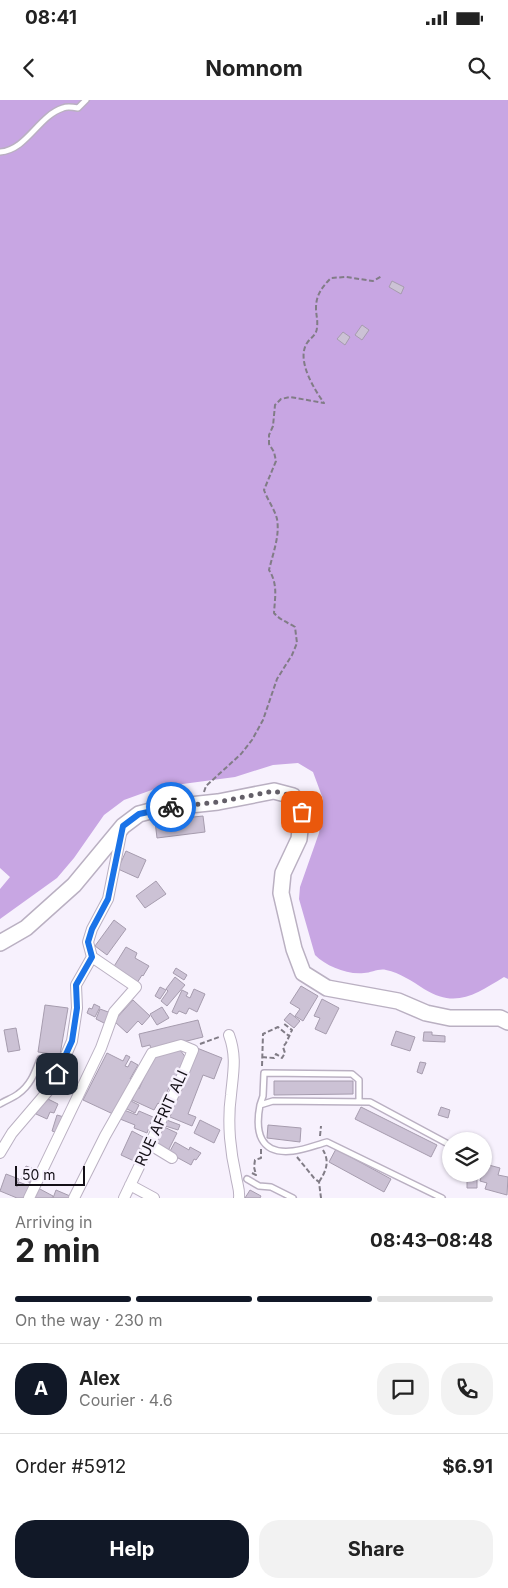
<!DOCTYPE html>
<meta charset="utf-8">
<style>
body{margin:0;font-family:Inter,sans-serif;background:#f2f2f2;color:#222;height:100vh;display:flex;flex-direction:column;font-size:19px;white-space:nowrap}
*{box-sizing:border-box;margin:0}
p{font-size:16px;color:#767676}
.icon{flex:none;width:28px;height:28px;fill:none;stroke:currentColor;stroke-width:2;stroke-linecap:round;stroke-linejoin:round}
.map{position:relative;height:1098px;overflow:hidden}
.details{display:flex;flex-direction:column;background:#fff;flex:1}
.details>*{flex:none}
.controls{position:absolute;left:442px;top:1032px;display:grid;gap:10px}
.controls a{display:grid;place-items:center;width:50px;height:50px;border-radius:50%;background:#fff;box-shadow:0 1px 4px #0004;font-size:25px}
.scale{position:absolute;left:15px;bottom:12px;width:70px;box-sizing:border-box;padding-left:5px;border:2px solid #141017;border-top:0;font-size:14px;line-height:18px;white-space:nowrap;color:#141017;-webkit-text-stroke:4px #f7f1fd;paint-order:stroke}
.pin{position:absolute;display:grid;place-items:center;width:42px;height:42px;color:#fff;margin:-21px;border-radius:10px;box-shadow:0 2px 8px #0006}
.courier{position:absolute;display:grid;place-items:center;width:50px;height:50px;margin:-25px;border:4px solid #1a73e8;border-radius:50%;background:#fff;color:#222;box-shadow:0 1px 6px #0007}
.overview em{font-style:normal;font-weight:700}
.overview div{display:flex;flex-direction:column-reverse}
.overview{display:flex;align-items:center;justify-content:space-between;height:85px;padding:0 15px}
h1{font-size:32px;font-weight:700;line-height:38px}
.bar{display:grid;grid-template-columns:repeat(4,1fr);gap:8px 5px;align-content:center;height:60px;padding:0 15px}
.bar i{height:6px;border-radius:4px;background:#e0e0e0}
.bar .current{background:#111827}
.bar p{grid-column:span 4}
.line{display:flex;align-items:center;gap:12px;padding:0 15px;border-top:1px solid #e0e0e0}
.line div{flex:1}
.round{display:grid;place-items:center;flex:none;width:52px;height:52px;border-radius:20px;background:#f2f2f2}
.primary-button{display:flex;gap:10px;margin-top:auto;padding:10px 15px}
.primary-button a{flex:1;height:58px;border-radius:20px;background:#111827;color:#fff;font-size:20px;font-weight:700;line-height:58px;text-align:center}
.primary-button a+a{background:#f2f2f2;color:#222}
.status{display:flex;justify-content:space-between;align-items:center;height:35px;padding:0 25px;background:#fff;direction:ltr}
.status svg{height:14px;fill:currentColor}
header{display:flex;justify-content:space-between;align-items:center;height:65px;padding:0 15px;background:#fff;font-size:22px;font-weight:700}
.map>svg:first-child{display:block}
.forest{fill:#c8a6e3}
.building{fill:#ccc2d5;stroke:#a69cae}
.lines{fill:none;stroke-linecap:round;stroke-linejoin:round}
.service-casing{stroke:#bab0c2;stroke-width:8}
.minor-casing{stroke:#bab0c2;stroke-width:12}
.secondary-casing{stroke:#bab0c2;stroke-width:18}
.path{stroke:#817c86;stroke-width:2;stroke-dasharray:5 2.5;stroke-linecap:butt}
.service{stroke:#fff;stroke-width:5}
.minor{stroke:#fff;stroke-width:10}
.secondary{stroke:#fff;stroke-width:15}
.done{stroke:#635f68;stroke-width:5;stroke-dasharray:0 9}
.route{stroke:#1a73e8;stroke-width:6}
.labels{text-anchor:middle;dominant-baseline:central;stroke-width:5;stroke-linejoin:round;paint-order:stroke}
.street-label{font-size:15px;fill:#141017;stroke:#f7f1fd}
</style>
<div class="status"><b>08:41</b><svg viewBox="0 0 49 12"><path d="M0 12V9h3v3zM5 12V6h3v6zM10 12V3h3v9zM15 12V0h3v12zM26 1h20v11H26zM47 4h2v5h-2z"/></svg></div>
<header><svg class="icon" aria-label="back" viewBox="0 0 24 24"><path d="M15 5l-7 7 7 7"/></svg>Nomnom<svg class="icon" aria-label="search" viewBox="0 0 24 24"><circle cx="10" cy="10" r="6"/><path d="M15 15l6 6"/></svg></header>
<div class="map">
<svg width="508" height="1098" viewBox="0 0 508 1098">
<rect width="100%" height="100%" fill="#f7f1fd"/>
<path class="forest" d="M0 0H508V879L504 877C476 894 456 909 424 889 412 881 400 873 386 870 379 868 371 873 364 873 347 875 326 866 315 855L299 799 300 787 319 733 323 699 313 672 298 663 273 665 235 677 160 687 124 700 104 715 74 758 57 778 0 819V789L10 777 0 768Z"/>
<path class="building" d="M392 181 404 187 401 194 389 187Z
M362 225 369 230 362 240 355 235Z
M343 232 350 237 345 245 337 239Z
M203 716 205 732 157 738 155 721Z
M126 751 146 760 138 778 118 769Z
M156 781 166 794 145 808 136 796Z
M114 820 126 829 107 855 95 846Z
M126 847 137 853 135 858 149 866 143 876 142 875 137 883 113 868Z
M176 868 187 875 184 880 173 873Z
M175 877 185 885 167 906 161 901 168 891 166 889Z
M301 886 318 896 303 921 295 916 300 909 290 903Z
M160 887 166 890 160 899 155 896Z
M194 889 205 894 197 912 189 908 186 914 179 911 177 914 172 912 182 890 188 893 186 896 190 898Z
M322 899 339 908 326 934 315 929 320 918 314 916Z
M133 900 150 916 142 925 138 921 127 933 114 921Z
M94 904 100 907 95 917 87 913 89 908 92 909Z
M45 905 68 908 60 955 38 952Z
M162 907 169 918 157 925 150 914Z
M100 909 111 913 106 924 96 919Z
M290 913 300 921 294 928 284 920Z
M198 920 203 937 151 950 150 945 142 947 139 934Z
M16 928 20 950 8 952 4 930Z
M396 931 415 937 410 951 391 945Z
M424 932H432V935L445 936V942L423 941Z
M197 948 222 958 214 979 203 975 188 1014 196 1017 192 1026 170 1017Z
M180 950 187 959 178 977 173 979 161 1005 158 1003 154 1010 132 1000 137 988 139 989 154 955Z
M107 953 123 961 126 955 130 957 125 966 128 967 131 961 138 965 130 979H132L113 1014 83 1000Z
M420 962 426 963 422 974 417 972Z
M274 981H353V994L274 995Z
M44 997 58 1004 54 1013 50 1012 47 1019 36 1014Z
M129 1000 139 1005 135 1013 125 1008Z
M361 1007 437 1045 431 1057 355 1019Z
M441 1007 450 1010 448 1018 438 1015Z
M124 1010 137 1015 139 1011 153 1017 147 1033 134 1028 135 1025 120 1019Z
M57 1015 64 1017 59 1033 52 1031Z
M164 1019 180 1025 178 1030 162 1025Z
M200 1020 220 1030 214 1043 194 1033Z
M268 1025 301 1028 300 1042 267 1038Z
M162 1026 177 1033 168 1051 154 1045Z
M132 1031 145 1038 134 1061 121 1055Z
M175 1042 189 1050 190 1047 201 1053 196 1060 194 1059 191 1065 169 1053Z
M336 1049 391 1079 384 1092 329 1062Z
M485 1064 500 1068 498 1075 508 1077 507 1095 485 1089 487 1083 480 1081 482 1074H484Z
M26 1066 39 1071 34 1084 21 1079Z
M6 1074 19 1079 16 1086 17 1087 19 1082 29 1086 24 1098H17L0 1091Z
M467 1074H477V1088H467Z
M38 1088 53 1096 52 1098H33Z
M56 1090 70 1096 69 1098H53Z
M250 1090 261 1096 260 1098H245Z"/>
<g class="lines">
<defs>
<path id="service" d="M0 52C27 50 38 16 63 8 67 6 73 7 78 8L86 0
M0 1004C6 1000 13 998 18 994 31 985 35 972 40 959
M260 1005 263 996 264 973 352 974 359 980V1002
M247 1079 259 1086 271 1087 293 1098
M442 1098 327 1042C316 1045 304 1050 293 1051 259 1055 255 1031 260 1005L273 1001 370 1002 450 1045"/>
<path id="minor" d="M229 935C237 957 233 973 231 995 229 1009 229 1024 230 1038 231 1050 233 1063 236 1076 237 1084 240 1090 239 1098
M149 1044 172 1058
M0 1053 12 1033 53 985 72 941 77 908 76 885 92 857 88 842 92 829 108 799 122 729
M130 1085 154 1098
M29 1098 101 948 114 912 136 887 92 857
M74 1098 105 1036 152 953 181 945 193 950 181 979 124 1098"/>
<path id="secondary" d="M0 843 26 828 74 785 123 726 139 714 162 708 218 702 274 691 293 696 302 712 299 739 283 773 281 793 294 849 303 873 327 888 398 901 426 913 450 918H500L508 922"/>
</defs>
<use href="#service" class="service-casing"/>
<use href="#minor" class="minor-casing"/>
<use href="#secondary" class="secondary-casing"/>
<path class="path" d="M204 692 206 686 241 654 252 640 263 620 277 579 292 555 297 543 295 527C287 522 280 520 274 513 275 497 278 484 269 470 273 453 280 436 277 419 275 410 267 399 264 390L276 361 274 352 269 344V335L273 326 275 305 281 299 290 297 324 303C314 289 296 260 307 243 311 237 317 235 317 227 318 220 316 215 316 208 316 195 322 187 331 178L346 177 373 181 382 176
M200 944 219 937
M262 957 274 958 276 954 282 958 285 953 283 947 286 943 292 930 283 923
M262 966 263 934 278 927 289 936
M320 1036 321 1026
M297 1057 314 1078 319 1082 321 1098
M252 1073 256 1075 254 1067 255 1060 261 1058V1049
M319 1082C326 1071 330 1062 323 1050"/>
<use href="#service" class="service"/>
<use href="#minor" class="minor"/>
<use href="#secondary" class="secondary"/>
</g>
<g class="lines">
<path class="done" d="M171 707 218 702 274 691 293 696 302 712"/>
<path class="route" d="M57 974 72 941 77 908 76 885 92 857 88 842 92 829 108 799 123 726 139 714 171 707"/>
</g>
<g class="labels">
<g class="street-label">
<text transform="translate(161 1018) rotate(-65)">RUE AFRIT ALI</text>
</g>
</g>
</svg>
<div class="controls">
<a><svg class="icon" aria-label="layers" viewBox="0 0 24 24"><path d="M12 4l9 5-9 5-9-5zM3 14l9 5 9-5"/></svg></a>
</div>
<div class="scale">50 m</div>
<div class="pin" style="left:302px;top:712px;background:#ea580c"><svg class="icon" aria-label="bag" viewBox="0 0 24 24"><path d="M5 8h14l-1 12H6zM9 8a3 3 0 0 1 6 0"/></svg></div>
<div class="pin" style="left:57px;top:974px;background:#1f2937"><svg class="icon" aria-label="home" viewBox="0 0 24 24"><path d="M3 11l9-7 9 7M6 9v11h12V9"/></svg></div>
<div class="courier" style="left:171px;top:707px"><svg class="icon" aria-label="bike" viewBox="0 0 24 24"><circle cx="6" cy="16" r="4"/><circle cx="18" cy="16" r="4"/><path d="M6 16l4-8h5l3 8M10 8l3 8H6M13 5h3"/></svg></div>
</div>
<section class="details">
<div class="overview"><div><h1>2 min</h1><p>Arriving in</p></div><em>08:43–08:48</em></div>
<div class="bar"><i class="current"></i><i class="current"></i><i class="current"></i><i></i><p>On the way · 230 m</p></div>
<div class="line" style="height:90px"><b class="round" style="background:#111827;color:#fff">A</b><div><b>Alex</b><p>Courier · 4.6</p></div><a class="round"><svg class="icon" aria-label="chat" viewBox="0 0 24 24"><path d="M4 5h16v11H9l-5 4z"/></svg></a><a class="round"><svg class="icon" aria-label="phone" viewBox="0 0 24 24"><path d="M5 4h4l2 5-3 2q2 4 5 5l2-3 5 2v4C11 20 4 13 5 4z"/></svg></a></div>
<div class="line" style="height:65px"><div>Order #5912</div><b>$6.91</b></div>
<div class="primary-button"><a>Help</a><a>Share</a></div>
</section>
